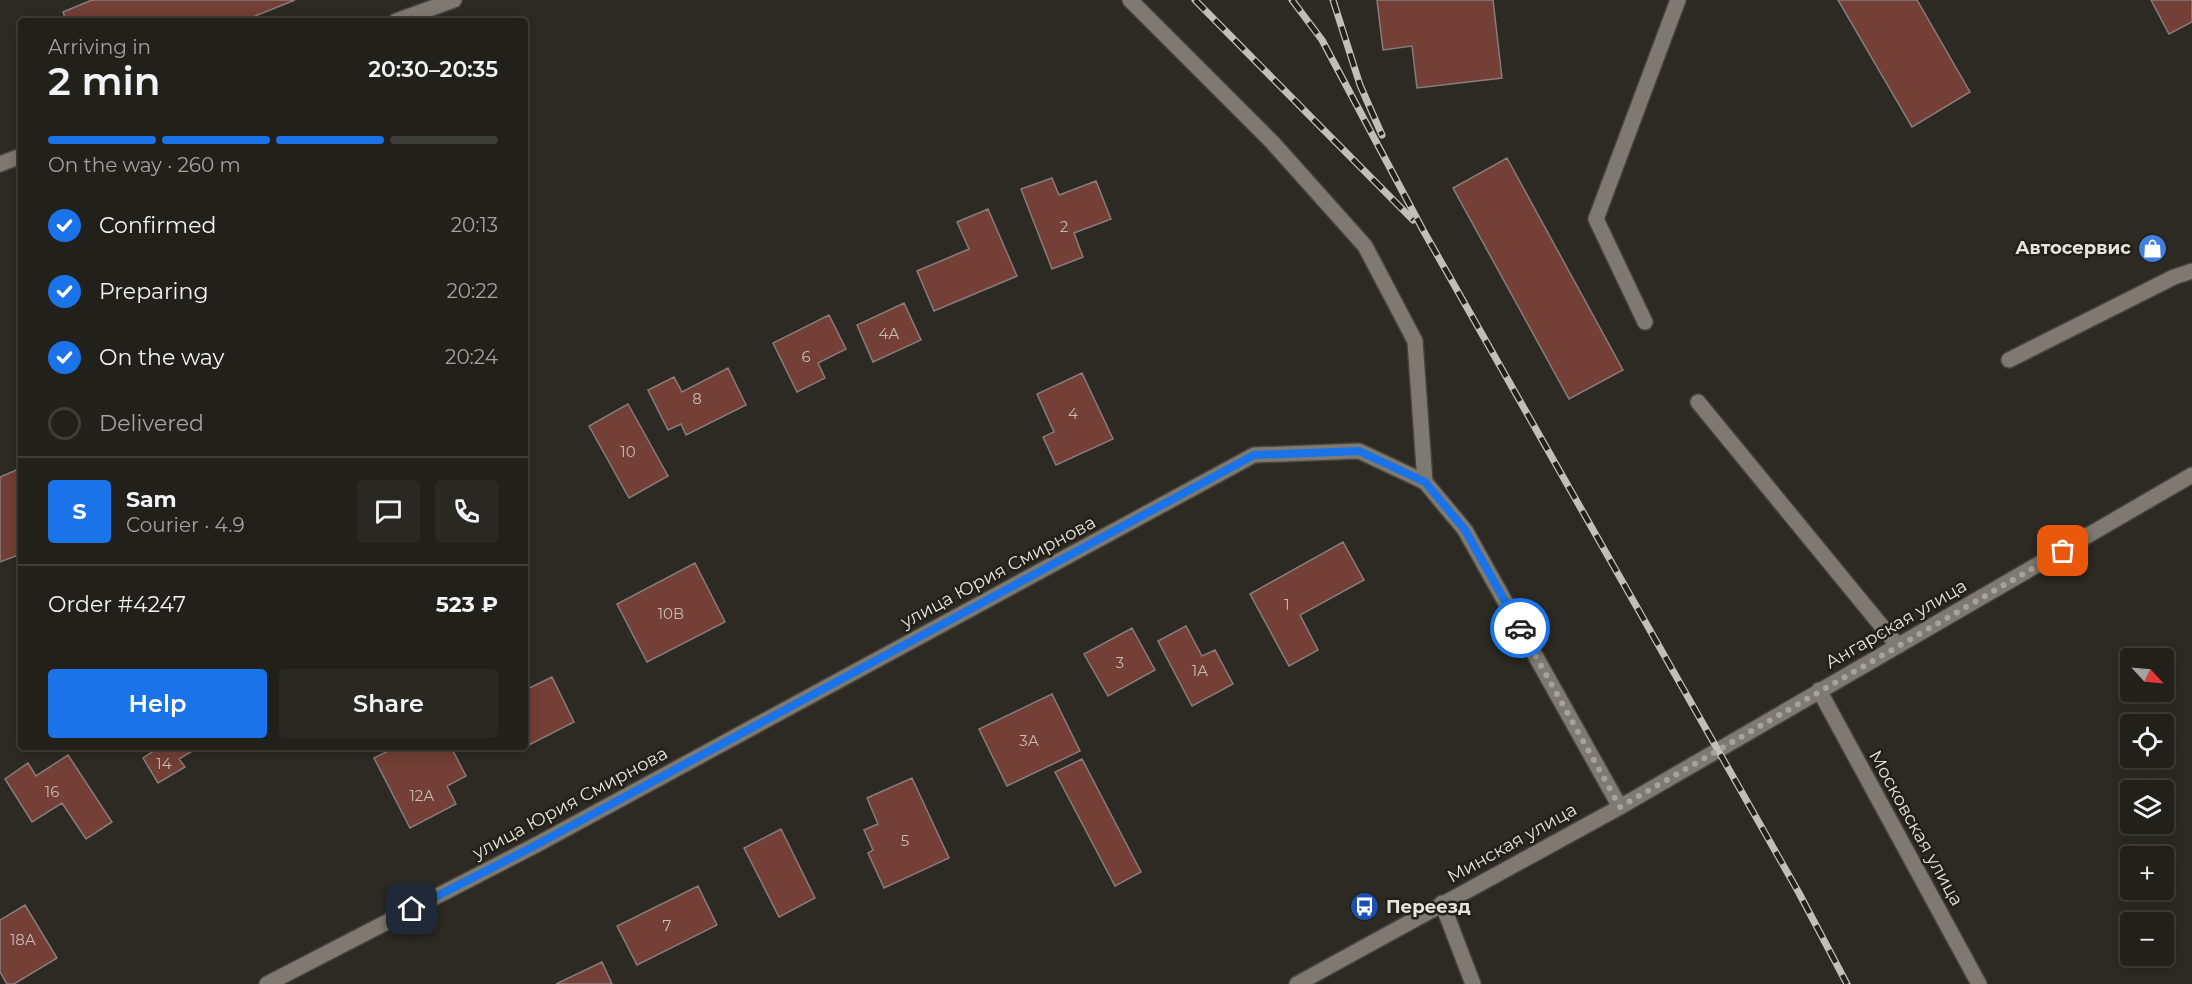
<!DOCTYPE html>
<meta charset="utf-8">
<style>
body{margin:0;font-family:Montserrat,sans-serif;background:#292823;color:#f1f3f6;height:100vh;display:flex;flex-direction:column;font-size:22px;white-space:nowrap}
*{box-sizing:border-box;margin:0}
p{font-size:20px;color:#a2a3a2}
.icon{flex:none;width:33px;height:33px;fill:none;stroke:currentColor;stroke-width:2;stroke-linecap:round;stroke-linejoin:round}
.map{position:relative;flex:1;overflow:hidden}
.side{position:absolute;left:18px;top:18px;width:510px;height:732px;display:flex;flex-direction:column;background:#21201a;border-radius:6px;box-shadow:0 3px 15px #0003,0 0 0 2px #3e3e39}
.side>*{flex:none}
.needle{width:39px;rotate:116deg}
.controls{position:absolute;left:2120px;top:648px;display:grid;gap:12px}
.controls a{display:grid;place-items:center;width:54px;height:54px;border-radius:6px;background:#21201a;box-shadow:0 3px 15px #0003,0 0 0 2px #3e3e39;font-size:30px}
.pin{position:absolute;display:grid;place-items:center;width:51px;height:51px;color:#fff;margin:-26px;border-radius:12px;box-shadow:0 3px 9px #0006}
.courier{position:absolute;display:grid;place-items:center;width:60px;height:60px;margin:-30px;border:4px solid #1a73e8;border-radius:50%;background:#fff;color:#222;box-shadow:0 2px 8px #0007}
.headline em{font-style:normal;font-weight:600}
.headline div{display:flex;flex-direction:column-reverse}
.headline{display:flex;align-items:center;justify-content:space-between;height:102px;padding:0 30px}
h1{font-size:39px;font-weight:600;line-height:45px}
.bar{display:grid;grid-template-columns:repeat(4,1fr);gap:9px 6px;align-content:center;height:72px;padding:0 30px}
.bar i{height:8px;border-radius:4px;background:#3e3e39}
.bar .on{background:#1a73e8}
.bar p{grid-column:span 4}
.line{display:flex;align-items:center;gap:15px;padding:0 30px;border-top:2px solid #3e3e39}
.line div{flex:1}
.round{display:grid;place-items:center;flex:none;width:63px;height:63px;border-radius:6px;background:#292823}
ol{padding:0 30px;list-style:none}
li{display:flex;align-items:center;gap:18px;height:66px}
li p{margin-inline-start:auto}
li .icon{padding:6px;border-radius:50%;background:#1a73e8;color:#fff;stroke-width:4}
li:last-child{color:#a2a3a2}
li i{width:33px;height:33px;border:3px solid #3e3e39;border-radius:50%}
.primary-button{display:flex;gap:12px;margin-top:auto;padding:12px 30px}
.primary-button a{flex:1;height:69px;border-radius:6px;background:#1a73e8;color:#fff;font-size:24px;font-weight:600;line-height:69px;text-align:center}
.primary-button a+a{background:#292823;color:#f1f3f6}
.map>svg:first-child{display:block}
.building{fill:#733f36;stroke:#897d7b;stroke-width:1.5}
.lines{fill:none;stroke-linecap:round;stroke-linejoin:round}
.service-casing{stroke:#47443e;stroke-width:18}
.minor-casing{stroke:#47443e;stroke-width:18}
.service{stroke:#7e7a71;stroke-width:15}
.minor{stroke:#7e7a71;stroke-width:15}
.rail-casing{stroke:#c1bfb9;stroke-width:7}
.rail{stroke:#232018;stroke-width:4.5;stroke-dasharray:14;stroke-linecap:butt}
.done{stroke:#a5a39d;stroke-width:6;stroke-dasharray:0 10.8}
.route{stroke:#1a73e8;stroke-width:8}
.labels{text-anchor:middle;dominant-baseline:central;stroke-width:5;stroke-linejoin:round;paint-order:stroke}
.number-label{font-size:15px;fill:#c9bbb5}
.poi-label{font-size:18px;font-weight:bold;fill:#e6e4df;stroke:#232018;text-anchor:end}
.street-label{font-size:18px;fill:#e6e4df;stroke:#232018}
</style>
<div class="map">
<svg width="2192" height="984" viewBox="0 0 2192 984">
<rect width="100%" height="100%" fill="#2c2a22"/>
<path class="building" d="M92 0H295L243 21H66L63 12Z
M1377 0H1493L1502 78 1417 88 1412 46 1383 50Z
M1838 0H1917L1970 92 1912 127Z
M2151 0H2192V22L2169 34Z
M1507 158 1623 370 1569 399 1453 188Z
M1052 178 1059 195 1096 181 1111 219 1074 233 1083 257 1052 269 1021 189Z
M988 209 1017 276 934 311 917 271 969 249 957 222Z
M904 303 921 340 873 362 857 325Z
M829 315 846 349 818 363 825 378 797 392 773 343Z
M728 368 746 405 686 435 681 424 668 430 648 390 674 377 682 392Z
M1082 373 1113 439 1056 465 1043 437 1054 432 1037 394Z
M628 404 668 476 629 498 589 426Z
M21 468V554L0 562V477Z
M1343 542 1364 580 1300 615 1318 650 1289 666 1250 594Z
M695 563 725 622 647 662 617 604Z
M1186 626 1202 656 1215 650 1233 684 1192 706 1158 641Z
M1132 628 1155 670 1108 696 1084 654Z
M552 677 574 722 525 747V690Z
M1052 694 1080 751 1007 786 979 729Z
M149 747H192L194 750 179 759 185 767 158 783 143 758 152 752Z
M396 747H451L466 776 447 786 456 804 410 828 374 758Z
M68 755 112 822 86 839 62 803 32 822 5 779 28 763 36 776Z
M1082 759 1141 872 1115 886 1055 772Z
M912 778 949 858 884 888 868 853 873 850 864 830 878 824 867 798Z
M781 829 815 898 779 917 744 848Z
M698 886 717 925 637 965 617 926Z
M25 905 57 958 14 984H7L0 972V920Z
M602 962 612 984H556Z"/>
<g class="lines">
<defs>
<path id="service" d="M1130 0 1273 143 1365 246 1415 341 1425 482
M396 21 454 0
M0 164 21 156
M1645 322 1596 219 1678 0
M2009 360 2174 277 2192 271
M1698 402 1898 646
M1442 903 1473 984"/>
<path id="minor" d="M1819 690 1979 984
M267 984 536 845 1254 455 1359 451 1425 482 1465 530 1620 807
M1297 984 1620 807 2192 475"/>
</defs>
<use href="#service" class="service-casing"/>
<use href="#minor" class="minor-casing"/>
<use href="#service" class="service"/>
<use href="#minor" class="minor"/>
<defs>
<path id="rail" d="M1195 0 1413 220
M1292 0 1322 40 1423 230 1799 893 1847 984
M1333 0 1360 85 1382 135"/>
</defs>
<use href="#rail" class="rail-casing"/>
<use href="#rail" class="rail"/>
</g>
<g class="lines">
<path class="done" d="M1520 628 1620 807 2063 551"/>
<path class="route" d="M412 909 536 845 1254 455 1359 451 1425 482 1465 530 1520 628"/>
</g>
<defs>
<symbol id="shop-disc" viewBox="-11 -11 22 22"><circle r="9.5" fill="#3f7fe0" stroke="#232018"/><path d="M-5-2.5h2.3a2.7 3.5 0 0 1 5.4 0H5L5.5 6h-11ZM-1.5-2.5h3a1.5 2.3 0 0 0-3 0Z" fill="#fff"/></symbol>
<symbol id="bus-disc" viewBox="-11 -11 22 22"><circle r="9.5" fill="#1a4fb4" stroke="#232018"/><path d="M-5-6H5V4H4V6H2V4H-2V6H-4V4H-5ZM-3.5-4V0h7V-4ZM-3.5 1.2v1.5H-2V1.2ZM2 1.2v1.5H3.5V1.2Z" fill="#fff"/></symbol>
</defs>
<g fill-rule="evenodd">
<use href="#shop-disc" x="2136" y="232" width="33" height="33"/>
<use href="#bus-disc" x="1348" y="890" width="33" height="33"/>
</g>
<g class="labels">
<g class="number-label">
<text x="1064" y="226">2</text>
<text x="889" y="333">4А</text>
<text x="806" y="356">6</text>
<text x="697" y="398">8</text>
<text x="1073" y="413">4</text>
<text x="628" y="451">10</text>
<text x="1287" y="604">1</text>
<text x="671" y="613">10В</text>
<text x="1120" y="662">3</text>
<text x="1200" y="670">1А</text>
<text x="1029" y="740">3А</text>
<text x="164" y="763">14</text>
<text x="52" y="791">16</text>
<text x="422" y="795">12А</text>
<text x="905" y="840">5</text>
<text x="667" y="925">7</text>
<text x="23" y="939">18А</text>
</g>
<g class="poi-label">
<text x="2131" y="248">Автосервис</text>
<text x="1386" y="907" text-anchor="start">Переезд</text>
</g>
<g class="street-label">
<text transform="translate(998 572) rotate(-28)">улица Юрия Смирнова</text>
<text transform="translate(1896 624) rotate(-30)">Ангарская улица</text>
<text transform="translate(570 803) rotate(-28)">улица Юрия Смирнова</text>
<text transform="translate(1916 828) rotate(61)">Московская улица</text>
<text transform="translate(1512 843) rotate(-29)">Минская улица</text>
</g>
</g>
</svg>
<div class="controls">
<a><svg class="needle" viewBox="-14 -14 28 28"><path d="M0-13l5 13h-10z" fill="#e53935"/><path d="M0 13l5-13h-10z" fill="#a2a3a2"/></svg></a>
<a><svg class="icon" aria-label="locate" viewBox="0 0 24 24"><circle cx="12" cy="12" r="6"/><path d="M12 2v4M12 18v4M2 12h4M18 12h4"/></svg></a>
<a><svg class="icon" aria-label="layers" viewBox="0 0 24 24"><path d="M12 4l9 5-9 5-9-5zM3 14l9 5 9-5"/></svg></a>
<a>+</a>
<a>−</a>
</div>
<div class="pin" style="left:2063px;top:551px;background:#ea580c"><svg class="icon" aria-label="bag" viewBox="0 0 24 24"><path d="M5 8h14l-1 12H6zM9 8a3 3 0 0 1 6 0"/></svg></div>
<div class="pin" style="left:412px;top:909px;background:#1f2937"><svg class="icon" aria-label="home" viewBox="0 0 24 24"><path d="M3 11l9-7 9 7M6 9v11h12V9"/></svg></div>
<div class="courier" style="left:1520px;top:628px"><svg class="icon" aria-label="car" viewBox="0 0 24 24"><path d="M5 17H2v-5l4-1 3-4h7l3 4 3 1v5h-3M9 17h6M6 11h13"/><circle cx="7" cy="17" r="2"/><circle cx="17" cy="17" r="2"/></svg></div>
<section class="side">
<div class="headline"><div><h1>2 min</h1><p>Arriving in</p></div><em>20:30–20:35</em></div>
<div class="bar"><i class="on"></i><i class="on"></i><i class="on"></i><i></i><p>On the way · 260 m</p></div>
<ol>
<li><svg class="icon" aria-label="check" viewBox="0 0 24 24"><path d="M5 12l5 5 9-10"/></svg>Confirmed<p>20:13</p></li>
<li><svg class="icon" aria-label="check" viewBox="0 0 24 24"><path d="M5 12l5 5 9-10"/></svg>Preparing<p>20:22</p></li>
<li><svg class="icon" aria-label="check" viewBox="0 0 24 24"><path d="M5 12l5 5 9-10"/></svg>On the way<p>20:24</p></li>
<li><i></i>Delivered</li>
</ol>
<div class="line" style="height:108px"><b class="round" style="background:#1a73e8;color:#fff">S</b><div><b>Sam</b><p>Courier · 4.9</p></div><a class="round"><svg class="icon" aria-label="chat" viewBox="0 0 24 24"><path d="M4 5h16v11H9l-5 4z"/></svg></a><a class="round"><svg class="icon" aria-label="phone" viewBox="0 0 24 24"><path d="M5 4h4l2 5-3 2q2 4 5 5l2-3 5 2v4C11 20 4 13 5 4z"/></svg></a></div>
<div class="line" style="height:78px"><div>Order #4247</div><b>523 ₽</b></div>
<div class="primary-button"><a>Help</a><a>Share</a></div>
</section>
</div>
